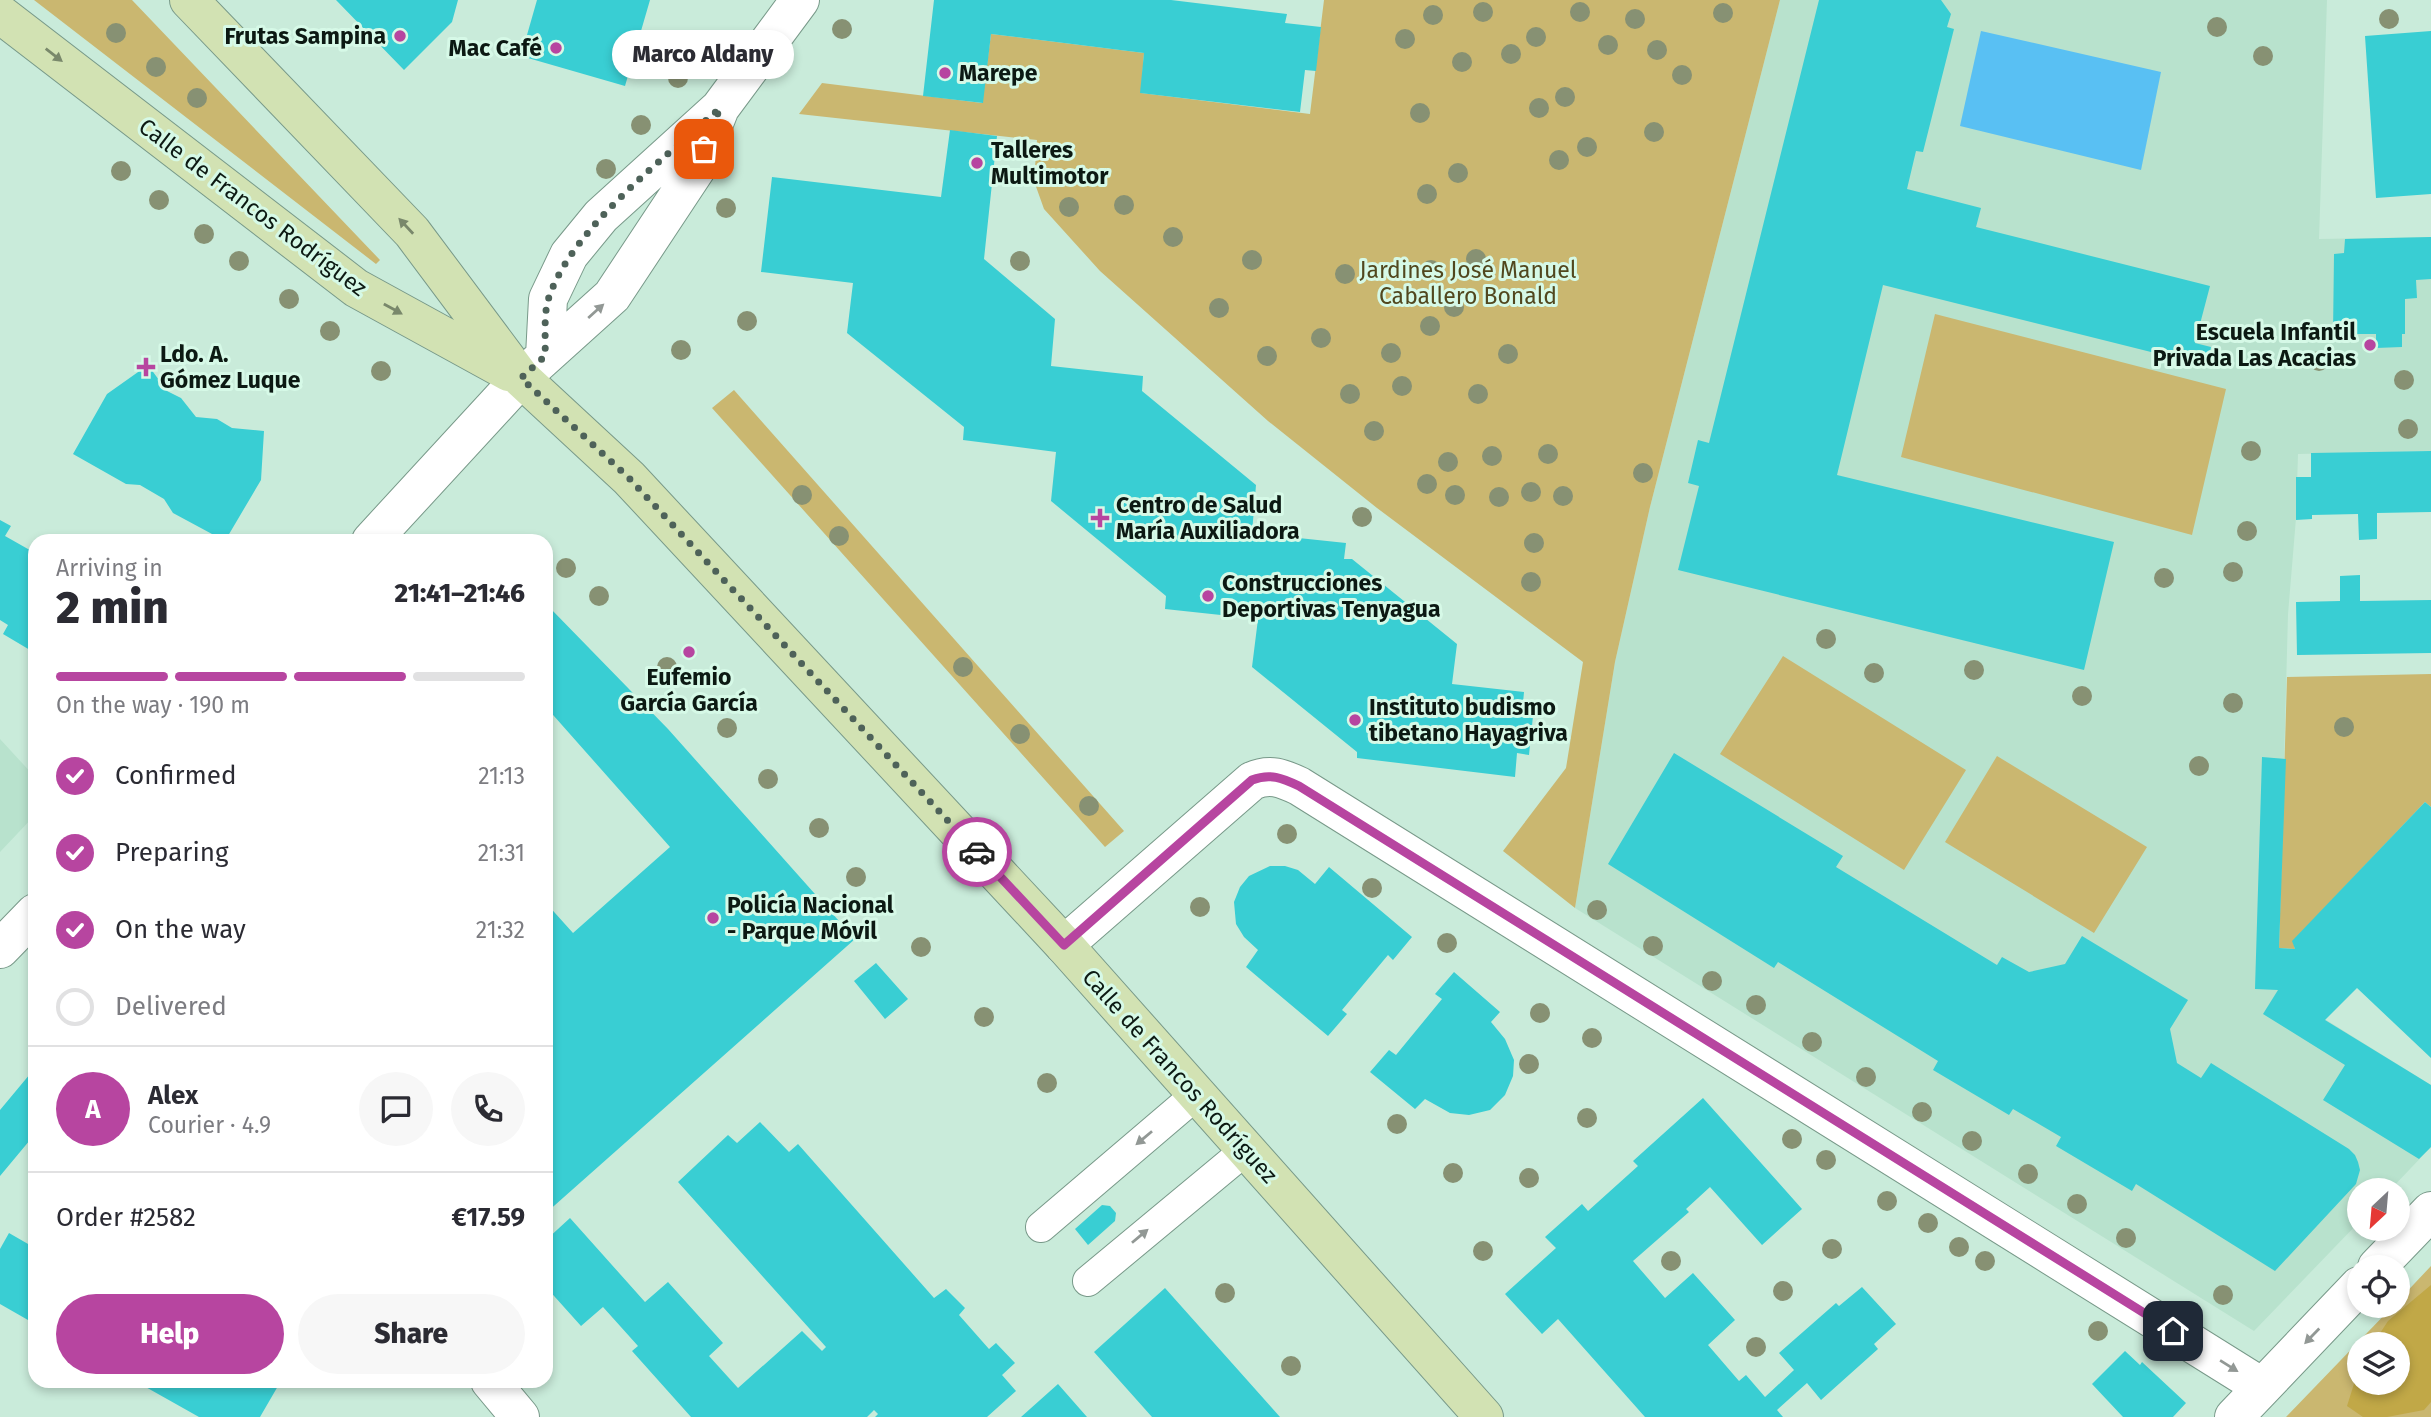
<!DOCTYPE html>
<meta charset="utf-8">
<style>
body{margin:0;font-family:"Fira Sans",sans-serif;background:#f7f7f7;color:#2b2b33;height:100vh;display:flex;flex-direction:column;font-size:26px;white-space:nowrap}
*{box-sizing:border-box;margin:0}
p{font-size:23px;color:#7c7c81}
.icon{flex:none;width:38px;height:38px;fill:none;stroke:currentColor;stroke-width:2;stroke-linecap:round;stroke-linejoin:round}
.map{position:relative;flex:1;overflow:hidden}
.panel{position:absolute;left:28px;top:534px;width:525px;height:854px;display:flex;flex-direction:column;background:#fff;border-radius:21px;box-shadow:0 4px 10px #0003}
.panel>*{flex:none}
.needle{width:46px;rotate:206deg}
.controls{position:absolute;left:2347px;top:1178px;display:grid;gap:14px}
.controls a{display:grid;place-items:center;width:63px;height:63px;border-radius:50%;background:#fff;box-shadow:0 4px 10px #0003;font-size:35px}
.pin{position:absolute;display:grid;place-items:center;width:60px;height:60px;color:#fff;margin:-30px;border-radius:14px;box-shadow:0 4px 10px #0006}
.courier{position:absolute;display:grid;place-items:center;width:70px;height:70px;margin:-35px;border:5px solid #b745a0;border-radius:50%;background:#fff;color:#222;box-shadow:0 2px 9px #0007}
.bubble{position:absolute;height:49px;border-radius:24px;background:#fff;box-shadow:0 4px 10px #0003;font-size:23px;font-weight:800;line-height:49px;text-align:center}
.headline em{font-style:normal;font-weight:800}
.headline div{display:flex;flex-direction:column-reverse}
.headline{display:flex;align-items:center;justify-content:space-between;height:119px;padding:0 28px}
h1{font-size:46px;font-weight:800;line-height:52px}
.bar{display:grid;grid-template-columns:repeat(4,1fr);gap:10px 7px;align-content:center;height:84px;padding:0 28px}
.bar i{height:9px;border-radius:5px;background:#e1e1e2}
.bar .current{background:#b745a0}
.bar p{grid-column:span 4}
.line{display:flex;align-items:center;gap:18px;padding:0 28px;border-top:2px solid #e1e1e2}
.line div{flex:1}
.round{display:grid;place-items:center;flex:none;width:74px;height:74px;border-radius:37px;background:#f7f7f7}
ol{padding:0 28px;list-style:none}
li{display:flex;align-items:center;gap:21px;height:77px}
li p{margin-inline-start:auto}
li .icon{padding:7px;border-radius:50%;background:#b745a0;color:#fff;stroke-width:4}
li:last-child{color:#7c7c81}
li i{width:38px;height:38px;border:4px solid #e1e1e2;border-radius:50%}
.primary-button{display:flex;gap:14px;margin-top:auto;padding:14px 28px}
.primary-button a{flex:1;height:80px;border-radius:42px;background:#b745a0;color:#fff;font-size:28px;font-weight:800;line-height:80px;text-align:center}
.primary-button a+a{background:#f7f7f7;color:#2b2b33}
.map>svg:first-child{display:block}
.built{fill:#b8e2cd}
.green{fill:#cab770;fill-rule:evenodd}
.forest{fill:#c1a847}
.water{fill:#59c0f3}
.building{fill:#39ced3}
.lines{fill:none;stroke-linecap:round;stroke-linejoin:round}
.lane-casing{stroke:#789989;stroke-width:32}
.street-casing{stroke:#789989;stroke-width:40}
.secondary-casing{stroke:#789989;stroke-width:40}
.lane{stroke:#fff;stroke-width:30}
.street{stroke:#fff;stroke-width:38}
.secondary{stroke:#d2e2b3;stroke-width:38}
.tree{fill:#879173}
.oneway{fill:#79886b}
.oneway2{fill:#929895}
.done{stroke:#4e6259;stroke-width:7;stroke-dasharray:0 12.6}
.route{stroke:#b745a0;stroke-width:9}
.poi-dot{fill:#b745a0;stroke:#d6f9e7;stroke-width:2.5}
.labels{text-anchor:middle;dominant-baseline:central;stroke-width:6;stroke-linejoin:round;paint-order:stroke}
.poi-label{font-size:23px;font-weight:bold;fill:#0c1913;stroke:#d6f9e7;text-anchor:start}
.street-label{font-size:23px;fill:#0c1913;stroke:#d6f9e7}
.park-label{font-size:23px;fill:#51471e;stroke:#d6f9e7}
</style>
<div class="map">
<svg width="2431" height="1417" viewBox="0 0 2431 1417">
<rect width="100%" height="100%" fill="#c9ebda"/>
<path class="built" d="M1780 0H2327L2319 239 2431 237V451L2298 454 2296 518 2288 614 2278 990 2431 1085V1147L2390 1190H2359V1222L2254 1331 1575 908 1615 662 1650 507Z
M0 739 35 777V815L0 852Z"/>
<path class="green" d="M34 0H132L380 260 376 264Z
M1324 0H1780L1650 507 1615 662 1575 908 1503 851 1566 768 1583 662 1377 508 1268 421 1100 271 1044 209 1034 181 1037 140 799 114 822 83 982 103 991 34 1144 53 1141 93 1310 114Z
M1935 314 2226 389 2192 535 1901 457Z
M734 390 741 398 1124 831 1105 847 712 408Z
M1783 656 1966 770 1904 870 1720 754Z
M2431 674V807L2425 802 2293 941 2295 949 2279 948 2287 677Z
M1997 756 2147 847 2094 933 1945 842Z
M2431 1266V1417H2286L2393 1306H2398V1301ZM2359 1344H2398V1382H2359Z"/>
<path class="forest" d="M2431 1285V1402L2424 1410 2387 1417H2363L2347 1406 2359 1368V1382H2398V1344H2373L2388 1321Z"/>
<path class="water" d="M1981 31 2161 72 2141 170 1960 126Z"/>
<path class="building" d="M336 0H458L452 22 404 70Z
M537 0H650L625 86 521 56Z
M934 0H1171L1287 14 1285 23 1321 27 1316 71 1305 70 1300 112 1140 93 1144 53 991 34 983 103 923 96Z
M1819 0H1941L1951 14 1947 27 1954 29 1923 152 1916 151 1907 189 1981 208 1976 227 2210 286 2195 343 2211 347 2207 366 1883 285 1837 475 2114 542 2084 670 1678 570 1699 486 1688 483 1698 440 1709 443Z
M2431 31V194L2376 198 2365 36Z
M950 130 997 136 984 259 1055 319 1051 366 1143 376 1142 391 1256 485 1252 533 1346 543 1344 559H1352L1457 644 1452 684 1524 692 1522 714 1533 716 1529 755 1517 753 1515 777 1357 758V752L1252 667 1258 619 1165 609 1166 596 1051 501 1056 452 963 440 964 427 847 333 853 283 761 272 772 177 941 197Z
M2431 237V279L2416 280 2417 298 2405 299V334H2402V347L2376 348V334H2333L2334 254 2344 253 2345 239Z
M148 365 167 391 181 398 196 417 217 419 232 428 264 431 261 480 225 541 173 513 164 499 140 485 126 484 73 454 107 394Z
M2431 451V512L2377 513V539L2359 540 2358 514 2312 515V519L2296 520V477H2311V453Z
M0 520 11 526 5 536 35 553V653L3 634 8 625 0 620Z
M2360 575V601L2431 600V653L2297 655 2296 602 2340 601V576Z
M550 608 668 729 855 939 546 1213V903L573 933 670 847 546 707V612Z
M1674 753 1843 856 1836 867 1997 965 2002 957 2029 972 2065 964 2082 936 2188 1000 2170 1029 2177 1063 2201 1078 2211 1063 2349 1149 2355 1155 2358 1162 2360 1170 2356 1184 2275 1271 2136 1184 2132 1191 2056 1146 2061 1137 2013 1109 2009 1115 1933 1070 1938 1061 1778 962 1774 968 1608 864Z
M2262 757 2286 759 2279 948 2295 949 2292 941 2425 802 2431 807V1058L2357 988 2325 1020 2431 1085V1147L2419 1159 2323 1100 2345 1065 2263 1014 2278 990 2255 989Z
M1270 866H1285L1298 870 1315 884 1329 867 1412 937 1393 960 1388 955 1342 1010 1347 1014 1328 1036 1246 967 1258 950 1244 937 1236 924 1234 902 1240 887 1249 876Z
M876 963 908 999 885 1019 854 981Z
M1454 972 1500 1012 1491 1022 1505 1039 1514 1060 1513 1076 1505 1095 1490 1110 1469 1115 1450 1113 1425 1099 1415 1109 1370 1072 1389 1050 1396 1055 1442 999 1435 994Z
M35 1068V1134L0 1176V1110Z
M1703 1098 1802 1209 1762 1245 1710 1187 1686 1209 1689 1212 1633 1261 1665 1298 1693 1273 1735 1320 1708 1345 1739 1381 1746 1375 1765 1397 1794 1370 1779 1353 1836 1303 1839 1306 1862 1287 1896 1324 1874 1344 1878 1349 1821 1400 1807 1383 1777 1410 1783 1417H1645L1558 1319 1542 1334 1505 1294 1556 1248 1545 1237 1582 1204 1588 1211 1638 1166 1633 1161Z
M760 1122 789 1152 798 1144 934 1298 946 1289 965 1308 959 1315 989 1349 996 1343 1015 1363 1002 1375 1016 1391 987 1417H875L878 1414 874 1410 867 1417H691L632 1351 638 1346 603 1307 581 1326 546 1287V1240L570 1218 645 1302 668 1282 723 1343 709 1356 738 1388 802 1331 822 1351 826 1347 678 1182 728 1135 737 1143Z
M1102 1205 1110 1206 1116 1213 1115 1221 1088 1245 1075 1229Z
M9 1233 35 1248V1324L0 1304V1249Z
M1165 1288 1280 1417H1152L1094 1352Z
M2125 1351 2140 1365 2142 1362 2186 1403 2173 1417H2123L2092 1384Z
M135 1381H268L278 1386 260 1417H199Z
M1058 1384 1087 1417H1021Z"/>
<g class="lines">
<defs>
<path id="lane" d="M1041 1227 1197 1094
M1088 1281 1247 1149"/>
<path id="street" d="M545 356 548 299 569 255 601 216 720 108 800 0
M371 541 521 378 612 296 696 169 720 108
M1064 945 1252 781C1270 773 1282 778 1299 786L2262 1387
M0 949 35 913
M2377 1267 2431 1211
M490 1381 520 1417
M2234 1417 2359 1286"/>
<path id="secondary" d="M189 0 412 232 521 378 629 478 1064 945 1484 1417
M0 14 356 288 509 372"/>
</defs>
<use href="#lane" class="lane-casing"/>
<use href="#street" class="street-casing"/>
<use href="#secondary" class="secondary-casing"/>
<use href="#lane" class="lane"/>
<use href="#street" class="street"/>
<use href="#secondary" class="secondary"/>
</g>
<g class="tree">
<circle cx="1483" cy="12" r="10"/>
<circle cx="1580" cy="12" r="10"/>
<circle cx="1723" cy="13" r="10"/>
<circle cx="1433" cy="15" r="10"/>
<circle cx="1635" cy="19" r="10"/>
<circle cx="2389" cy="19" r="10"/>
<circle cx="2217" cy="27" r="10"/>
<circle cx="842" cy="29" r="10"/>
<circle cx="116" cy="33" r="10"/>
<circle cx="1536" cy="37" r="10"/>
<circle cx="1405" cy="39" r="10"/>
<circle cx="1608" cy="45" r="10"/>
<circle cx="1657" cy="50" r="10"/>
<circle cx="1511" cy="54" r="10"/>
<circle cx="2263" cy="56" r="10"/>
<circle cx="1462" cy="62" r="10"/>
<circle cx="156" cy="67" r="10"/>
<circle cx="1682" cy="75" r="10"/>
<circle cx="678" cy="78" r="10"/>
<circle cx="1565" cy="97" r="10"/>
<circle cx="197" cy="98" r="10"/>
<circle cx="1539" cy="108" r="10"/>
<circle cx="1420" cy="113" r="10"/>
<circle cx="641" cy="125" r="10"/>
<circle cx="1654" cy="132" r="10"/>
<circle cx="1587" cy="147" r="10"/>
<circle cx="1559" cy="160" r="10"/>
<circle cx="606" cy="169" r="10"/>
<circle cx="121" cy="171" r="10"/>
<circle cx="1458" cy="173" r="10"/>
<circle cx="1427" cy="194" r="10"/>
<circle cx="159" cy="200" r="10"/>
<circle cx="1124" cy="205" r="10"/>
<circle cx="1069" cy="207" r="10"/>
<circle cx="726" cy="208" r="10"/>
<circle cx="204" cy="234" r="10"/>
<circle cx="1173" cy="237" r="10"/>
<circle cx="1476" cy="259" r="10"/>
<circle cx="1252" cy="260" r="10"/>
<circle cx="239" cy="261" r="10"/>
<circle cx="1020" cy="261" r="10"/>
<circle cx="1431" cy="270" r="10"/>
<circle cx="1345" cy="274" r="10"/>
<circle cx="289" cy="299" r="10"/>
<circle cx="1454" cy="307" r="10"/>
<circle cx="1219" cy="308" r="10"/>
<circle cx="747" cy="321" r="10"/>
<circle cx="1430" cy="326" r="10"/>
<circle cx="330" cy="331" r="10"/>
<circle cx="1321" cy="338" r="10"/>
<circle cx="681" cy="350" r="10"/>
<circle cx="1391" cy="353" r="10"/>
<circle cx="1508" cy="354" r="10"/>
<circle cx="1267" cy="356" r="10"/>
<circle cx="2319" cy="361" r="10"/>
<circle cx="381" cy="371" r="10"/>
<circle cx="2404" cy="380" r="10"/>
<circle cx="1402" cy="386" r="10"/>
<circle cx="1350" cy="394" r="10"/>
<circle cx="1478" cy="394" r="10"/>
<circle cx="2408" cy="429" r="10"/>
<circle cx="1374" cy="431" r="10"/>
<circle cx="2251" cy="451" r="10"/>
<circle cx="1548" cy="454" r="10"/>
<circle cx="1492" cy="456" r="10"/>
<circle cx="1448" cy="462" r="10"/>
<circle cx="1643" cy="473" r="10"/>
<circle cx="1427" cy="484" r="10"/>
<circle cx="1531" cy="492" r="10"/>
<circle cx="802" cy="495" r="10"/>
<circle cx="1455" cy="495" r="10"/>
<circle cx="1563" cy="496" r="10"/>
<circle cx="1499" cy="497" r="10"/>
<circle cx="1362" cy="517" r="10"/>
<circle cx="2247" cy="531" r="10"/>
<circle cx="839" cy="536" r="10"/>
<circle cx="1534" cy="543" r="10"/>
<circle cx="566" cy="568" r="10"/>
<circle cx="2233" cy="572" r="10"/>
<circle cx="2164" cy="578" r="10"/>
<circle cx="1531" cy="582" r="10"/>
<circle cx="599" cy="596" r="10"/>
<circle cx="1826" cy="639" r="10"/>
<circle cx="667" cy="667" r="10"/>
<circle cx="963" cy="667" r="10"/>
<circle cx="1974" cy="670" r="10"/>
<circle cx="1874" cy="673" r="10"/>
<circle cx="2082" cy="696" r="10"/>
<circle cx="2233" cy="703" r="10"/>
<circle cx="2344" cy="727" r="10"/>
<circle cx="727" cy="728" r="10"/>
<circle cx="1020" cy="734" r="10"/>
<circle cx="2199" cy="766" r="10"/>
<circle cx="768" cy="779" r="10"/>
<circle cx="1089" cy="806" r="10"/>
<circle cx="819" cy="828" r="10"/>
<circle cx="1287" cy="834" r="10"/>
<circle cx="856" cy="877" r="10"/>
<circle cx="1372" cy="888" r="10"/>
<circle cx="1200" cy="907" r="10"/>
<circle cx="1597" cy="910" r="10"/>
<circle cx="1447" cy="943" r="10"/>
<circle cx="1653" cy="946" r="10"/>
<circle cx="921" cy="947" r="10"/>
<circle cx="1712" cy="981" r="10"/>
<circle cx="1756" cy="1005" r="10"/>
<circle cx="1540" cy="1013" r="10"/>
<circle cx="984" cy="1017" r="10"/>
<circle cx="1592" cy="1038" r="10"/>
<circle cx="1812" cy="1042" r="10"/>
<circle cx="1529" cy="1064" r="10"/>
<circle cx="1866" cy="1077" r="10"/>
<circle cx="1047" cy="1083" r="10"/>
<circle cx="1922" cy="1112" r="10"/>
<circle cx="1587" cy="1118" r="10"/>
<circle cx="1397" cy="1124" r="10"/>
<circle cx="1792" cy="1139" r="10"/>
<circle cx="1972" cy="1141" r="10"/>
<circle cx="1826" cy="1160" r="10"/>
<circle cx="1453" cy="1173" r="10"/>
<circle cx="2028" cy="1174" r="10"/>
<circle cx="1529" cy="1178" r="10"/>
<circle cx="1887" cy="1201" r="10"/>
<circle cx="2077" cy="1204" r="10"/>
<circle cx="1928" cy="1223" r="10"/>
<circle cx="2126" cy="1238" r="10"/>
<circle cx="1959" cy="1247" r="10"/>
<circle cx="1832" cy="1249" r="10"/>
<circle cx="1483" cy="1251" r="10"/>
<circle cx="1671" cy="1261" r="10"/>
<circle cx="1985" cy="1261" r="10"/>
<circle cx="1783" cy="1291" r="10"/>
<circle cx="1225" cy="1293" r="10"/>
<circle cx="2223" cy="1295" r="10"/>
<circle cx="2098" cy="1331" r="10"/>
<circle cx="1756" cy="1347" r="10"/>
<circle cx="1291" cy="1366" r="10"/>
</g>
<defs><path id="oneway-solid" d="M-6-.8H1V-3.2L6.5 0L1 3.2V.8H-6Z" transform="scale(1.75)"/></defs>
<g class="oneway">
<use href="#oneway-solid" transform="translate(54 55) rotate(38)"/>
<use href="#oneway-solid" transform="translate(406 226) rotate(-133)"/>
<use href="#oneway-solid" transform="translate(393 309) rotate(29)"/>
</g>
<g class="oneway2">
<use href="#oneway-solid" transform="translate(596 311) rotate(-42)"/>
<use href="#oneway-solid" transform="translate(1144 1138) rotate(140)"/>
<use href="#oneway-solid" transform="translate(1140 1236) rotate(-40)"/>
<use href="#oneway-solid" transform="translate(2312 1336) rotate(134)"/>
<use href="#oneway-solid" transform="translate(2229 1366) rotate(32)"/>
</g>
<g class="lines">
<path class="done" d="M704 149 720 108C665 158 573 227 549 297 543 314 546 338 545 356L521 378 629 478 977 852"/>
<path class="route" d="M977 852 1064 945 1252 780C1270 773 1282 778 1299 786L2173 1331"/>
</g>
<g class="poi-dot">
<circle cx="400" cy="36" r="7"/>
<circle cx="556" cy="48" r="7"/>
<circle cx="945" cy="73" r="7"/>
<circle cx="977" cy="163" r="7"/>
<circle cx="2370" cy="345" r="7"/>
<path d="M142.5 356.5h7v7h7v7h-7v7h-7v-7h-7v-7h7z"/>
<path d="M1096.5 507.5h7v7h7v7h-7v7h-7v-7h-7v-7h7z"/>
<circle cx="1208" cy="596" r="7"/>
<circle cx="689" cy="652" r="7"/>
<circle cx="1355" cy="720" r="7"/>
<circle cx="713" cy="918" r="7"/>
</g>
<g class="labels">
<g class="poi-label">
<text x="386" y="36" text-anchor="end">Frutas Sampina</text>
<text x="542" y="48" text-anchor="end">Mac Café</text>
<text x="959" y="73">Marepe</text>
<text x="991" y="150">Talleres<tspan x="991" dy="26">Multimotor</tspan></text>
<text x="2356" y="332" text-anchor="end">Escuela Infantil<tspan x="2356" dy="26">Privada Las Acacias</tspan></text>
<text x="160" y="354">Ldo. A.<tspan x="160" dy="26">Gómez Luque</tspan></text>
<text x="1116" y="505">Centro de Salud<tspan x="1116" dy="26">María Auxiliadora</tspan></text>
<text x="1222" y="583">Construcciones<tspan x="1222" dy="26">Deportivas Tenyagua</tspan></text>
<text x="689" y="677" text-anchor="middle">Eufemio<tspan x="689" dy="26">García García</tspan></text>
<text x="1369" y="707">Instituto budismo<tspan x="1369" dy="26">tibetano Hayagriva</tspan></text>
<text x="727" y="905">Policía Nacional<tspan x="727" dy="26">- Parque Móvil</tspan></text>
</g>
<g class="street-label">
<text transform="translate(253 207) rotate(37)">Calle de Francos Rodríguez</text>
<text transform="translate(1180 1076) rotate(48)">Calle de Francos Rodríguez</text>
</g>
<g class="park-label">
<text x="1468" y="270">Jardines José Manuel<tspan x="1468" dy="26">Caballero Bonald</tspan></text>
</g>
</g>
</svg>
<div class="controls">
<a><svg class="needle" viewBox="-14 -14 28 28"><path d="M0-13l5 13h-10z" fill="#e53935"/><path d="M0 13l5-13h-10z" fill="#7c7c81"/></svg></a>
<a><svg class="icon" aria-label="locate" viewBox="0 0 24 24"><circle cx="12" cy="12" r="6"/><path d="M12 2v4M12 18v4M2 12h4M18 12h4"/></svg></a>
<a><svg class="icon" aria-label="layers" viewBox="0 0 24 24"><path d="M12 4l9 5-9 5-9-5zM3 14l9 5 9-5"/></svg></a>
</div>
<div class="pin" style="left:704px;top:149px;background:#ea580c"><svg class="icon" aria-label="bag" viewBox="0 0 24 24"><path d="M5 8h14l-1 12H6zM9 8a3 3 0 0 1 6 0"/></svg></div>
<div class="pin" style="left:2173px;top:1331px;background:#1f2937"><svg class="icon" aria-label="home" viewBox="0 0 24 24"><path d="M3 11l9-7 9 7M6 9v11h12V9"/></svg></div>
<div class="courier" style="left:977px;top:852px"><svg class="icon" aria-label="car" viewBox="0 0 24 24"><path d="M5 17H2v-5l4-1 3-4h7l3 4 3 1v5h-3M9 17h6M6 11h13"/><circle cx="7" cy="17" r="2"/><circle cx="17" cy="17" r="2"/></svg></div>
<div class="bubble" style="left:612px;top:30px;width:182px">Marco Aldany</div>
<section class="panel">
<div class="headline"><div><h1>2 min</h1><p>Arriving in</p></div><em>21:41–21:46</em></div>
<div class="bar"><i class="current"></i><i class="current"></i><i class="current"></i><i></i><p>On the way · 190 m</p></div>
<ol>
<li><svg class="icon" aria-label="check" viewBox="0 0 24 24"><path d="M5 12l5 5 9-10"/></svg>Confirmed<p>21:13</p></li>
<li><svg class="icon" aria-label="check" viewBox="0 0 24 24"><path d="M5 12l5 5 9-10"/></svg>Preparing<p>21:31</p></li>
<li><svg class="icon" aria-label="check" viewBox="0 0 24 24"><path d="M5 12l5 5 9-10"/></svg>On the way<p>21:32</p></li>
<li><i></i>Delivered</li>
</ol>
<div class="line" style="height:126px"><b class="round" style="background:#b745a0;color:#fff">A</b><div><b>Alex</b><p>Courier · 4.9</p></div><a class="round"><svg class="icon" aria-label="chat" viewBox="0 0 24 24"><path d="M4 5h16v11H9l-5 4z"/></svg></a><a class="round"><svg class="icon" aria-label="phone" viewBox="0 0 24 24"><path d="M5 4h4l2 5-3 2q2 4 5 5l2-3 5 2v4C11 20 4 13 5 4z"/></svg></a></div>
<div class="line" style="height:91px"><div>Order #2582</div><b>€17.59</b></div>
<div class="primary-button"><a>Help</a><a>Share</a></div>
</section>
</div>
